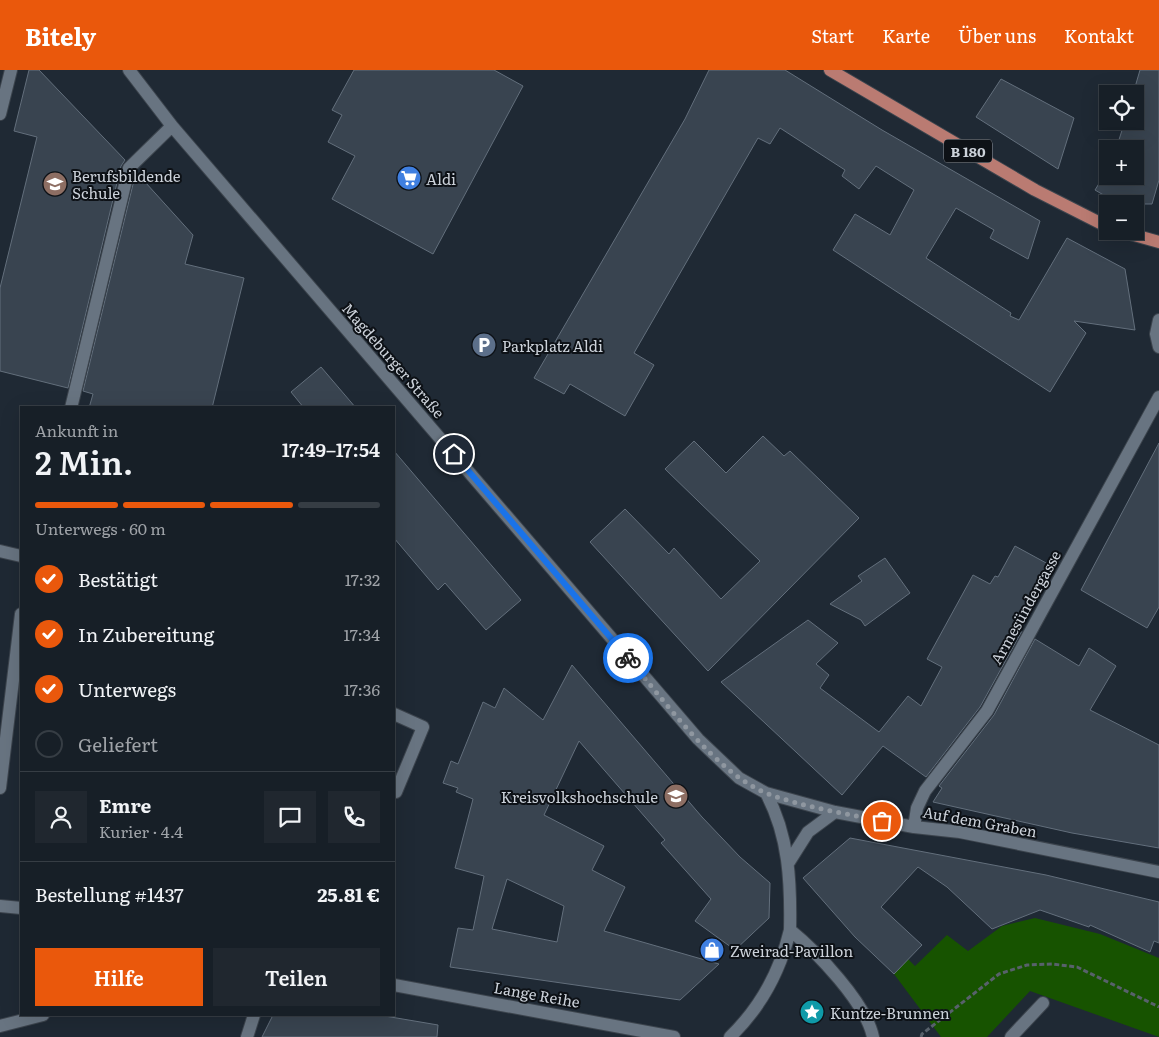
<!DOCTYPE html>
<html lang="de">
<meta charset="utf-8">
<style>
body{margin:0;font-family:Literata,serif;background:#20272f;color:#f1f3f6;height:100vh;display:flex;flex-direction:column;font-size:19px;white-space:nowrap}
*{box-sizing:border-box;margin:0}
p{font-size:16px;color:#9ea2a7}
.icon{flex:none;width:28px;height:28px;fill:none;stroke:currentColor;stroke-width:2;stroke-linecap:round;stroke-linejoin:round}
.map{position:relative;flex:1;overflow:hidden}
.panel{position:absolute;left:20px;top:336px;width:375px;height:610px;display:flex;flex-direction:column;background:#171f27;border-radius:0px;box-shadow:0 5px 20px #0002,0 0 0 1px #363d44}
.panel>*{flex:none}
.buttons{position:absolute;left:1099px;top:15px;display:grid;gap:10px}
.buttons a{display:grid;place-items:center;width:45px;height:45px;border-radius:0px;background:#171f27;box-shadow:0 5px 20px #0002,0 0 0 1px #363d44;font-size:25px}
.pin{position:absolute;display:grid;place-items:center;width:42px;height:42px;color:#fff;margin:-21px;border:2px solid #fff;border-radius:50%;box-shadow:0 1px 5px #0007}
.courier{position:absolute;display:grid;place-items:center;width:50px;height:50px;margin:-25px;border:4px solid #1a73e8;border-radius:50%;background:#fff;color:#222;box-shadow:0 1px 6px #0007}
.headline em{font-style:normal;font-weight:600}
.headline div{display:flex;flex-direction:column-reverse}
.headline{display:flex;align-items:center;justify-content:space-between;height:85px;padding:0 15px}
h1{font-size:32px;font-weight:600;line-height:38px}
.bar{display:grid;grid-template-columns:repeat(4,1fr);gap:8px 5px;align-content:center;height:60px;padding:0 15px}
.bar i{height:6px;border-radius:4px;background:#363d44}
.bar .on{background:#ea580c}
.bar p{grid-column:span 4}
.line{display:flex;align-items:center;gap:12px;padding:0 15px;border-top:1px solid #363d44}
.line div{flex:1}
.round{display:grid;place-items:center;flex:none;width:52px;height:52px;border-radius:0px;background:#20272f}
ol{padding:0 15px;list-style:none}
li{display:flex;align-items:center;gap:15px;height:55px}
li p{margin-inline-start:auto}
li .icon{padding:5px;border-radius:50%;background:#ea580c;color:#fff;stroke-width:4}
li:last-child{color:#9ea2a7}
li i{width:28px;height:28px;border:2px solid #363d44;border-radius:50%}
.action{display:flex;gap:10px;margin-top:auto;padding:10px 15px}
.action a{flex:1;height:58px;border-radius:0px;background:#ea580c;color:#fff;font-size:20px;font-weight:600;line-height:58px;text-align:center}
.action a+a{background:#20272f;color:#f1f3f6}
header{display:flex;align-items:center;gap:30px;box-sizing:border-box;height:70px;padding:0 25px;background:#ea580c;color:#fff}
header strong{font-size:24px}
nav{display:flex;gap:28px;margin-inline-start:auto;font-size:18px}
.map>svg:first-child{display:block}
.green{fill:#175300}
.building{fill:#394450;stroke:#636f7c;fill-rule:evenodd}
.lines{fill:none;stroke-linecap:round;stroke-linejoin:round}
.service-casing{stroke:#3c444d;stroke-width:14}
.minor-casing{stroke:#3c444d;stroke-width:14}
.primary-casing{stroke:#3c444d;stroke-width:14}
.path{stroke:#58616b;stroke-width:3;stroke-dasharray:5 2.5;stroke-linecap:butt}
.service{stroke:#687481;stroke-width:12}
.minor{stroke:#687481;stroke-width:12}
.primary{stroke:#ba7b72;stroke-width:12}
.done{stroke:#8f97a0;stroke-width:5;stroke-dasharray:0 9}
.route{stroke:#1a73e8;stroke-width:6}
.labels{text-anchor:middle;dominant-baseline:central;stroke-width:4;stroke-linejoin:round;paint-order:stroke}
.shield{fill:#0d1116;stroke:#93989f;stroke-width:1}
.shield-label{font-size:14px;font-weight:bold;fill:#ccd2da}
.poi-label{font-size:15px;fill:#ccd2da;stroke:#0d1116;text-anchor:start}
.street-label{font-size:15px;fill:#ccd2da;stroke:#0d1116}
</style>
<header>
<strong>Bitely</strong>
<nav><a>Start</a><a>Karte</a><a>Über uns</a><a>Kontakt</a></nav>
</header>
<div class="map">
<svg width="1159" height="967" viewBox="0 0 1159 967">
<rect width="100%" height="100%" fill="#1f2934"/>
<path class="green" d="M1035 848 1100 864 1159 888V967L1030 921 987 967H941L894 904 908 889 915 896 947 865 968 881 1002 856Z"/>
<path class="building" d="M29 0H39L125 90 121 96 68 318 0 301V218L37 67 14 61Z
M354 0H494L523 16 433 184 332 129 355 86 328 72 342 45 332 40Z
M709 0H785L882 60 1040 151 1028 189 990 168 994 160 956 138 926 188 1011 243 1010 246 1019 250 1067 168 1125 199 1135 260 1074 251 1086 263 1050 322 833 180 855 144 890 165 914 120 876 96 859 119 842 106 845 100 780 58 770 74 758 68 634 283 654 295 625 346 570 314 564 324 534 308 685 49Z
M1140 0H1159V110L1152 134H1119L1095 120 1108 99V106H1135V79H1116L1125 51H1135V24H1133Z
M1001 9 1074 48 1058 99 976 47Z
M136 102 193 165 185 194 244 208 212 338H89L93 324 83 321Z
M321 297 356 338H304L291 322Z
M763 366 784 386 790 381 859 448 708 601 590 472 625 439 669 484 674 478 721 529 760 491 665 399 694 371 726 403Z
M1159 373V537L1147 558 1081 520Z
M394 381 521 530 486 560 445 513 438 520 394 468Z
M1015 476 1048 494 1014 556 1022 561 980 637 926 707 883 676 842 725 721 612 808 550 838 573 816 594 829 605 820 618 879 662 908 626 921 636 942 597 927 589 973 505 990 514 995 506 998 507Z
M885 488 910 523 865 556 861 550 830 534 862 511 858 506Z
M1035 569 1079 596 1089 578 1116 596 1090 640 1159 675V778L1072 763 933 732 942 718 939 716 994 645Z
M572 595 702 747 740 787 770 813 769 848 735 880 695 851 711 829 661 773 665 770 579 671 544 745 604 776 592 800 625 817 604 861 719 894 680 930 450 897 458 858 473 860 484 806 455 798 473 729 456 722 458 718 443 713 451 691 458 694 483 632 495 638 504 618 543 650ZM507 809 564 836 557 872 492 859Z
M850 768 1046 805 1159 832V873L1154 871 1150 882 1090 855 1089 857 1040 840 992 859 947 817 918 797 881 837 922 875 894 904 855 867 803 808Z
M273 945H379L438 955 437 967H262Z"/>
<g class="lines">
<defs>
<path id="service" d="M0 44 11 0
M0 481 21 486
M1011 967 1043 933"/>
<path id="minor" d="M129 0 172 56 698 669 739 708 766 723 835 742 914 757 960 762 1159 802
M1159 250 1156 264 1159 277
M71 338 129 98 172 56
M394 644 423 657 396 722 394 721
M0 718 21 544
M766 723C789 766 791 812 790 860 817 882 866 933 873 967
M914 757 917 738 925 721 987 641 1159 327
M789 792 808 762 835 742
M0 836 21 838
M394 915 674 967
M0 956 43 945
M247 967 254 945
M730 967C761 937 780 902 790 860"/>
<path id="primary" d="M830 0 1035 120 1108 157
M1120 161 1159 172"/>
</defs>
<use href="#service" class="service-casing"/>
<use href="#minor" class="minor-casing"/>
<use href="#primary" class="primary-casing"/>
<path class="path" d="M921 967 922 964 999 904 1027 895 1052 894 1077 897 1159 937"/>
<use href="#service" class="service"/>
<use href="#minor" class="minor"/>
<use href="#primary" class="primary"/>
</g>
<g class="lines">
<path class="done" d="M628 588C663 629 716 703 766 723 802 737 844 743 882 751"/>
<path class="route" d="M454 384 628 588"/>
</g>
<defs>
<symbol id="supermarket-disc" viewBox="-11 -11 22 22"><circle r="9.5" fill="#3f7fe0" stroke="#0d1116"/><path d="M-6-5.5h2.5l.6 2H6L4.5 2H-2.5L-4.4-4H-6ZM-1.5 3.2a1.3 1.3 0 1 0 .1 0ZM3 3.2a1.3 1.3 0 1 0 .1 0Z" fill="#fff"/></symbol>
<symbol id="school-disc" viewBox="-11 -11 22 22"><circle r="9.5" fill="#8d6e63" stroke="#0d1116"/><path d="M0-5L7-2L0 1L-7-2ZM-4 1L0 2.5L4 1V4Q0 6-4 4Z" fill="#fff"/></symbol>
<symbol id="parking-disc" viewBox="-11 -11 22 22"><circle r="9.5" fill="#5c6f8a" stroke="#0d1116"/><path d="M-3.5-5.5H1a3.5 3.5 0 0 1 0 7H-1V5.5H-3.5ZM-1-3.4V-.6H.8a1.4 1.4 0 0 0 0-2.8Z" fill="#fff"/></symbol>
<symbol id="shop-disc" viewBox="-11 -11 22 22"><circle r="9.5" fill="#3f7fe0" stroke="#0d1116"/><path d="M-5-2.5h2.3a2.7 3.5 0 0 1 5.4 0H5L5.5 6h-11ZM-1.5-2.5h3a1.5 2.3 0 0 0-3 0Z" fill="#fff"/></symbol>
<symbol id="sight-disc" viewBox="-11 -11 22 22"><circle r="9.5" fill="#0f9aa8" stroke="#0d1116"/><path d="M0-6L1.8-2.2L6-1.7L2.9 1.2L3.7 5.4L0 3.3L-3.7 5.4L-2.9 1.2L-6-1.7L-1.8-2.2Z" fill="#fff"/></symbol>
</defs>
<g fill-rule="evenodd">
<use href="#supermarket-disc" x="395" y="94" width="28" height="28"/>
<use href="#school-disc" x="41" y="100" width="28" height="28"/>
<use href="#parking-disc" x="470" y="261" width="28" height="28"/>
<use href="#school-disc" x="662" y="712" width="28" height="28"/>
<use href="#shop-disc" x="698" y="866" width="28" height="28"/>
<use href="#sight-disc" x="798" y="928" width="28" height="28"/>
</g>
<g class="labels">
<rect class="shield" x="944" y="69.5" width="48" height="23" rx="4"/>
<g class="shield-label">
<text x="968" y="81">B 180</text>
</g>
<g class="poi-label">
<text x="72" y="105">Berufsbildende<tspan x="72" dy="17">Schule</tspan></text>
<text x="426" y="108">Aldi</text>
<text x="502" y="275">Parkplatz Aldi</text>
<text x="658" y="726" text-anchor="end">Kreisvolkshochschule</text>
<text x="730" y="880">Zweirad-Pavillon</text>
<text x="830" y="942">Kuntze-Brunnen</text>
</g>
<g class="street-label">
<text transform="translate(394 290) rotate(49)">Magdeburger Straße</text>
<text transform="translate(1025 537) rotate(-61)">Armesündergasse</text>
<text transform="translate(980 751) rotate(10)">Auf dem Graben</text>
<text transform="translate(537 924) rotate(10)">Lange Reihe</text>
</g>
</g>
</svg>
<div class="buttons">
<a><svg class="icon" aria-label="locate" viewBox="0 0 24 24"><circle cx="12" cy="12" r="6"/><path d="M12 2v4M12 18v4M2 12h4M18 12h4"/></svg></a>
<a>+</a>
<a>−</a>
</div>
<div class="pin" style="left:882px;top:751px;background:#ea580c"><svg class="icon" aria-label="bag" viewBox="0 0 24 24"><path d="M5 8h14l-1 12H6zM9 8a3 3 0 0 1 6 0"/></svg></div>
<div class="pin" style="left:454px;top:384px;background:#1f2937"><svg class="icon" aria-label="home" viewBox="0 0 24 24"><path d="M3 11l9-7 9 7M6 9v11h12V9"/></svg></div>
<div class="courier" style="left:628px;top:588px"><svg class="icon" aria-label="bike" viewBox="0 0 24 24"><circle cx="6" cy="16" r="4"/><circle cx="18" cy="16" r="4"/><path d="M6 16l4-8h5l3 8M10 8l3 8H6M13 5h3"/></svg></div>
<section class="panel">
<div class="headline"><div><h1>2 Min.</h1><p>Ankunft in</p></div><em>17:49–17:54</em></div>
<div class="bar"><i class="on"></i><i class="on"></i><i class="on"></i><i></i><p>Unterwegs · 60 m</p></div>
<ol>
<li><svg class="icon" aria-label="check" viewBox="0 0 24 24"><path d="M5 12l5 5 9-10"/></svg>Bestätigt<p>17:32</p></li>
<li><svg class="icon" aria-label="check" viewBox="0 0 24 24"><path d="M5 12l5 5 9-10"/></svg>In Zubereitung<p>17:34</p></li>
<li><svg class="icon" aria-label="check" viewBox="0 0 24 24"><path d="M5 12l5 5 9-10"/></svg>Unterwegs<p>17:36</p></li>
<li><i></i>Geliefert</li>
</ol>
<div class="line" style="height:90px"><a class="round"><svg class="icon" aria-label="person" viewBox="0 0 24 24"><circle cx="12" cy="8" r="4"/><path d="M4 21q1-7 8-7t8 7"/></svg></a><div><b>Emre</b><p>Kurier · 4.4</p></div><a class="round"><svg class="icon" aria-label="chat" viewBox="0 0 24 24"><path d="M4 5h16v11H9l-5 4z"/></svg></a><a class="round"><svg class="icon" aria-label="phone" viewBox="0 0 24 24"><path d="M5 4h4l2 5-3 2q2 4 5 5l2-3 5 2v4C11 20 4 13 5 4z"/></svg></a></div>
<div class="line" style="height:65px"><div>Bestellung #1437</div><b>25.81 €</b></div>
<div class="action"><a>Hilfe</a><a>Teilen</a></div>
</section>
</div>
